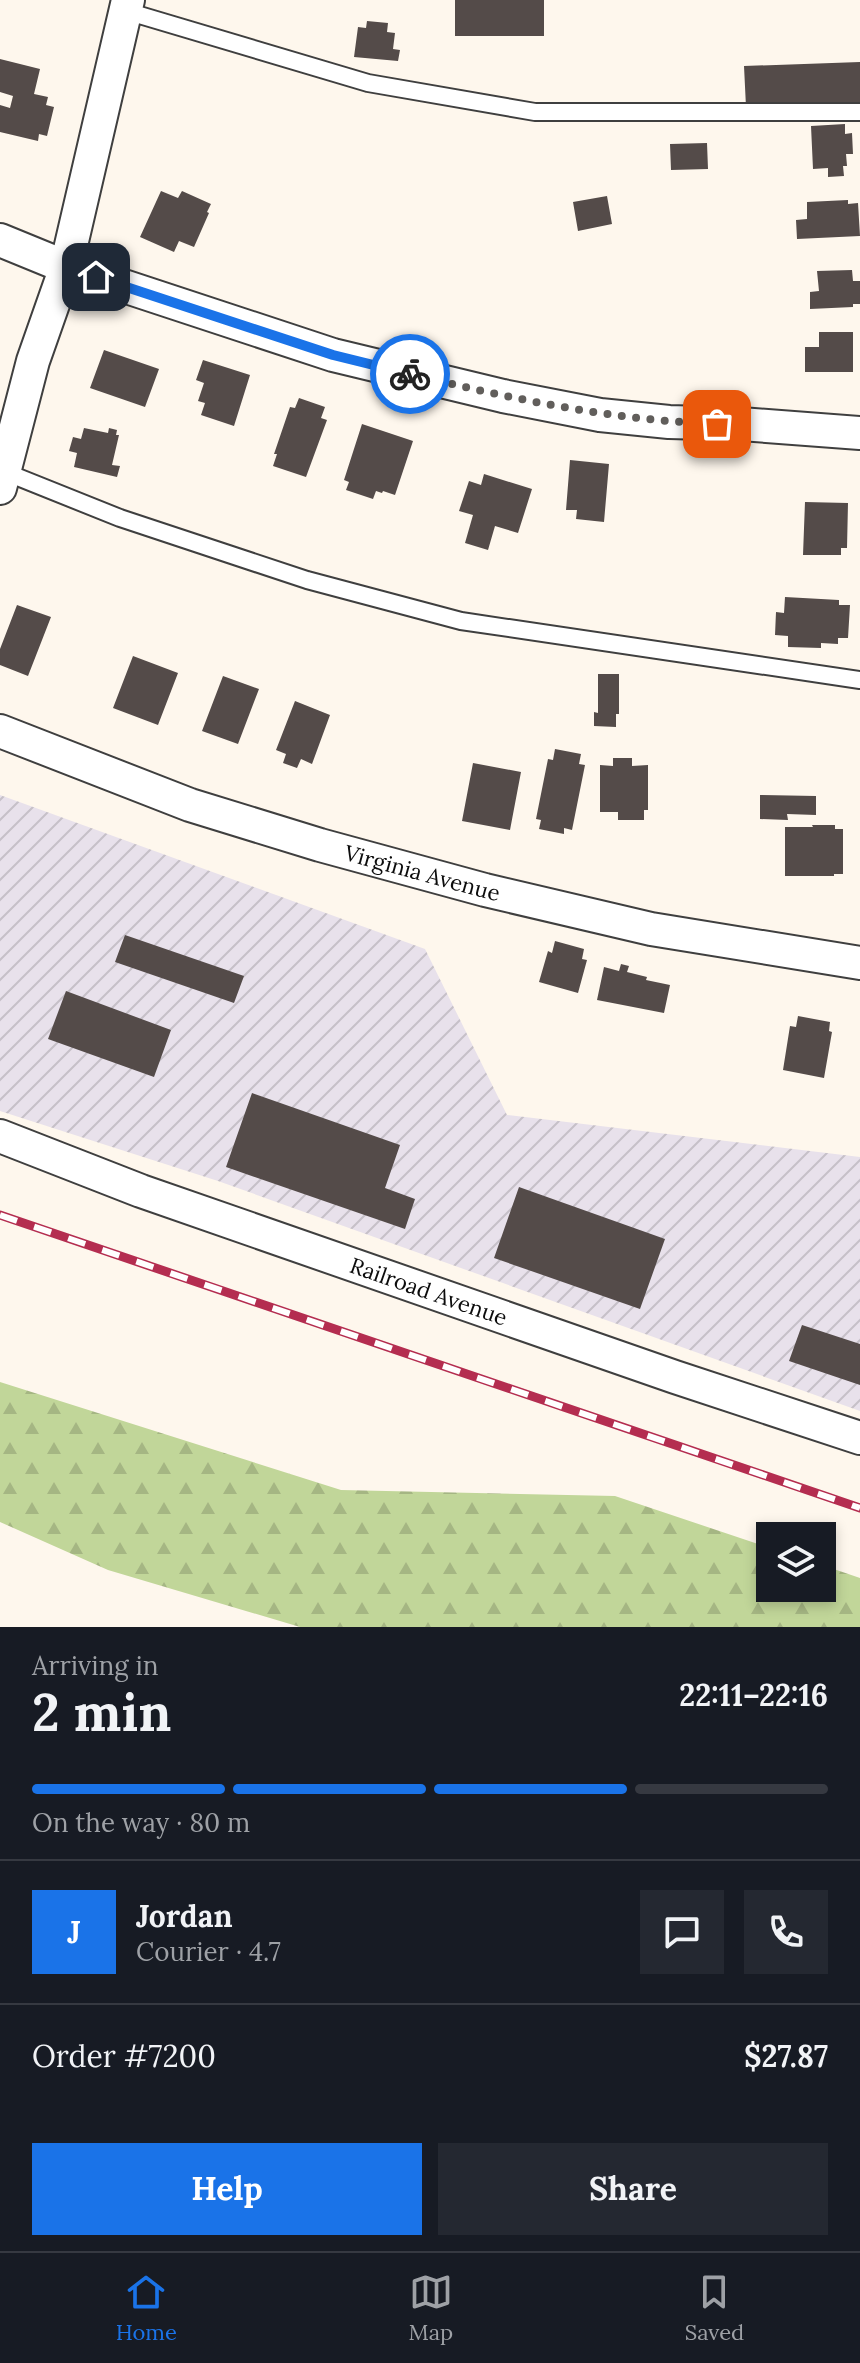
<!DOCTYPE html>
<meta charset="utf-8">
<style>
body{margin:0;font-family:Lora,serif;background:#242831;color:#f1f3f6;height:100vh;display:flex;flex-direction:column;font-size:30px;white-space:nowrap}
*{box-sizing:border-box;margin:0}
p{font-size:26px;color:#9ea1a6}
.icon{flex:none;width:44px;height:44px;fill:none;stroke:currentColor;stroke-width:2;stroke-linecap:round;stroke-linejoin:round}
.map{position:relative;height:1627px;overflow:hidden}
.side{display:flex;flex-direction:column;background:#171b24;flex:1}
.side>*{flex:none}
.controls{position:absolute;left:756px;top:1522px;display:grid;gap:16px}
.controls a{display:grid;place-items:center;width:80px;height:80px;border-radius:0px;background:#171b24;box-shadow:0 4px 12px #0003;font-size:40px}
.pin{position:absolute;display:grid;place-items:center;width:68px;height:68px;color:#fff;margin:-34px;border-radius:16px;box-shadow:0 4px 12px #0006}
.courier{position:absolute;display:grid;place-items:center;width:80px;height:80px;margin:-40px;border:6px solid #1a73e8;border-radius:50%;background:#fff;color:#222;box-shadow:0 2px 10px #0007}
.headline em{font-style:normal;font-weight:700}
.headline div{display:flex;flex-direction:column-reverse}
.headline{display:flex;align-items:center;justify-content:space-between;height:136px;padding:0 32px}
h1{font-size:52px;font-weight:700;line-height:60px}
.bar{display:grid;grid-template-columns:repeat(4,1fr);gap:12px 8px;align-content:center;height:96px;padding:0 32px}
.bar i{height:10px;border-radius:6px;background:#363941}
.bar .current{background:#1a73e8}
.bar p{grid-column:span 4}
.line{display:flex;align-items:center;gap:20px;padding:0 32px;border-top:2px solid #363941}
.line div{flex:1}
.round{display:grid;place-items:center;flex:none;width:84px;height:84px;border-radius:0px;background:#242831}
.button{display:flex;gap:16px;margin-top:auto;padding:16px 32px}
.button a{flex:1;height:92px;border-radius:0px;background:#1a73e8;color:#fff;font-size:32px;font-weight:700;line-height:92px;text-align:center}
.button a+a{background:#242831;color:#f1f3f6}
.tabs{display:flex;justify-content:space-around;align-items:center;height:112px;border-top:2px solid #363941;background:#171b24;font-size:22px;color:#9ea1a6}
.tabs a{display:grid;justify-items:center;gap:4px}
.tabs .current{color:#1a73e8}
.map>svg:first-child{display:block}
.industrial{fill:url(#industrial-furrows)}
.forest{fill:url(#forest-firs)}
.building{fill:#544b49}
.lines{fill:none;stroke-linecap:round;stroke-linejoin:round}
.lane-casing{stroke:#3f3f3f;stroke-width:20}
.street-casing{stroke:#3f3f3f;stroke-width:36}
.lane{stroke:#fff;stroke-width:16}
.street{stroke:#fff;stroke-width:32}
.rail-casing{stroke:#b42d50;stroke-width:9}
.rail{stroke:#fff;stroke-width:6;stroke-dasharray:18;stroke-linecap:butt}
.done{stroke:#615e5b;stroke-width:8;stroke-dasharray:0 14.4}
.route{stroke:#1a73e8;stroke-width:10}
.labels{text-anchor:middle;dominant-baseline:central;stroke-width:8;stroke-linejoin:round;paint-order:stroke}
.street-label{font-size:22px;fill:#0c0c0c;stroke:#fff}
</style>
<div class="map">
<svg width="860" height="1627" viewBox="0 0 860 1627">
<defs>
<pattern id="industrial-furrows" width="10" height="10" patternUnits="userSpaceOnUse" patternTransform="scale(2)"><rect width="10" height="10" fill="#e8e1eb"/><path d="M-1 1l2-2M0 10L10 0M9 11l2-2" fill="none" stroke="#c6c0c8"/></pattern>
<pattern id="forest-firs" width="22" height="20" patternUnits="userSpaceOnUse" patternTransform="scale(2)"><rect width="22" height="20" fill="#c1d699"/><path d="M5 1l3.5 6h-7zM16 11l3.5 6h-7z" fill="#a5b683"/></pattern>
</defs>
<rect width="100%" height="100%" fill="#fef7ed"/>
<path class="industrial" d="M0 795 425 949 507 1115 860 1157V1411L218 1181 0 1111Z"/>
<path class="forest" d="M0 1382 341 1490 615 1496 770 1548V1588H822V1565L860 1578V1627H300L108 1570 0 1522Z"/>
<path class="building" d="M455 0H544V36H455Z
M367 21 388 23 387 32 395 33 393 49 400 50 398 61 354 57 358 27 366 28Z
M0 59 40 69 34 94 48 97 46 105 54 107 47 136 39 134 38 141 0 132V105L10 108 13 96 0 92Z
M860 62V103L746 107 744 66Z
M845 124V134L852 133 853 154H846L847 166H843L844 176 828 177V168L813 169 811 126Z
M707 143 708 169 671 170 670 144Z
M161 191 178 198 182 191 211 204 207 212 209 213 194 247 179 241 174 252 140 237Z
M607 196 612 224 578 231 573 202Z
M848 200V204L858 203 860 236 797 239 796 220 807 219V202Z
M852 270 853 281H860V304H853V307L810 309V292L819 291 817 271Z
M819 332H853V372H805V347H819Z
M104 350 159 369 145 407 90 388Z
M203 360 250 375 234 426 201 415 205 403 198 401 204 383 196 380Z
M299 398 325 407 321 418 327 420 306 477 273 466 277 454H274L290 407 295 408Z
M362 424 413 441 395 495 383 491 382 493 376 491 373 499 346 490 349 482 344 480Z
M84 428 108 433 109 428 117 430 116 435H119L112 465 120 466 117 477 74 467 77 453 69 451 73 437 81 439Z
M570 460 609 464 604 522 576 519 577 510H566Z
M484 474 532 489 518 533 495 526 488 550 465 543 473 515 459 511 469 481 481 485Z
M805 502 848 503 847 548H841V555H803Z
M785 597 839 600V605H850L848 638H838V644L821 643V648L788 647V636L775 635 776 612 784 613Z
M17 605 51 617 28 676 0 665V649Z
M133 656 178 673 158 725 113 708Z
M598 674H619V714H616V727L594 726V712L598 713Z
M223 676 259 689 238 744 202 731Z
M295 701 330 715 312 764 301 759 297 768 283 763 286 754 276 750Z
M555 749 581 754 579 764 585 765 572 830 564 828V834L539 829 541 820 536 819 548 759 553 760Z
M613 758H632V766L648 765V810H644V820H618V812H600V765L613 766Z
M473 763 521 772 510 830 462 821Z
M760 795 816 796V815L787 814 788 820 760 819Z
M812 825H835V829H843V874H834V876H785V827H813Z
M125 935 244 976 234 1003 115 962Z
M555 941 584 949 582 959 587 960 578 993 539 982 548 951 552 953Z
M621 964 629 966 627 972 647 977 646 980 670 985 664 1013 597 1000 604 967 619 971Z
M66 991 171 1030 154 1077 48 1039Z
M798 1016 830 1022 829 1031 832 1032 824 1078 783 1070 790 1026 796 1027Z
M252 1093 400 1145 385 1188 415 1199 405 1229 226 1167Z
M519 1187 665 1239 640 1309 494 1258Z
M802 1325 860 1344V1385L789 1361Z"/>
<g class="lines">
<defs>
<path id="lane" d="M126 11 368 83 535 112H860
M0 470 120 518 307 580 461 621 860 680"/>
<g id="street">
<path d="M0 240 66 267 333 355 503 396 600 415 669 422 741 424 860 433"/>
<path d="M0 488 33 361 66 267 128 0"/>
<path id="s1" d="M0 731 190 805 320 845 485 890 651 929 860 963"/>
<path id="s2" d="M0 1136 141 1191 675 1377 860 1438"/>
</g>
</defs>
<use href="#lane" class="lane-casing"/>
<use href="#street" class="street-casing"/>
<use href="#lane" class="lane"/>
<use href="#street" class="street"/>
<defs>
<path id="rail" d="M0 1215 860 1508"/>
</defs>
<use href="#rail" class="rail-casing"/>
<use href="#rail" class="rail"/>
</g>
<g class="lines">
<path class="done" d="M410 374C512 399 612 420 717 424"/>
<path class="route" d="M96 277 333 355 410 374"/>
</g>
<g class="labels">
<g class="street-label">
<text stroke="none"><textPath href="#s1" startOffset="446">Virginia Avenue</textPath></text>
<text stroke="none"><textPath href="#s2" startOffset="456">Railroad Avenue</textPath></text>
</g>
</g>
</svg>
<div class="controls">
<a><svg class="icon" aria-label="layers" viewBox="0 0 24 24"><path d="M12 4l9 5-9 5-9-5zM3 14l9 5 9-5"/></svg></a>
</div>
<div class="pin" style="left:717px;top:424px;background:#ea580c"><svg class="icon" aria-label="bag" viewBox="0 0 24 24"><path d="M5 8h14l-1 12H6zM9 8a3 3 0 0 1 6 0"/></svg></div>
<div class="pin" style="left:96px;top:277px;background:#1f2937"><svg class="icon" aria-label="home" viewBox="0 0 24 24"><path d="M3 11l9-7 9 7M6 9v11h12V9"/></svg></div>
<div class="courier" style="left:410px;top:374px"><svg class="icon" aria-label="bike" viewBox="0 0 24 24"><circle cx="6" cy="16" r="4"/><circle cx="18" cy="16" r="4"/><path d="M6 16l4-8h5l3 8M10 8l3 8H6M13 5h3"/></svg></div>
</div>
<section class="side">
<div class="headline"><div><h1>2 min</h1><p>Arriving in</p></div><em>22:11–22:16</em></div>
<div class="bar"><i class="current"></i><i class="current"></i><i class="current"></i><i></i><p>On the way · 80 m</p></div>
<div class="line" style="height:144px"><b class="round" style="background:#1a73e8;color:#fff">J</b><div><b>Jordan</b><p>Courier · 4.7</p></div><a class="round"><svg class="icon" aria-label="chat" viewBox="0 0 24 24"><path d="M4 5h16v11H9l-5 4z"/></svg></a><a class="round"><svg class="icon" aria-label="phone" viewBox="0 0 24 24"><path d="M5 4h4l2 5-3 2q2 4 5 5l2-3 5 2v4C11 20 4 13 5 4z"/></svg></a></div>
<div class="line" style="height:104px"><div>Order #7200</div><b>$27.87</b></div>
<div class="button"><a>Help</a><a>Share</a></div>
</section>
<nav class="tabs">
<a class="current"><svg class="icon" aria-label="home" viewBox="0 0 24 24"><path d="M3 11l9-7 9 7M6 9v11h12V9"/></svg>Home</a>
<a><svg class="icon" aria-label="map" viewBox="0 0 24 24"><path d="M3 6l6-2 6 2 6-2v14l-6 2-6-2-6 2zM9 4v14M15 6v14"/></svg>Map</a>
<a><svg class="icon" aria-label="saved" viewBox="0 0 24 24"><path d="M7 4h10v16l-5-4-5 4z"/></svg>Saved</a>
</nav>
